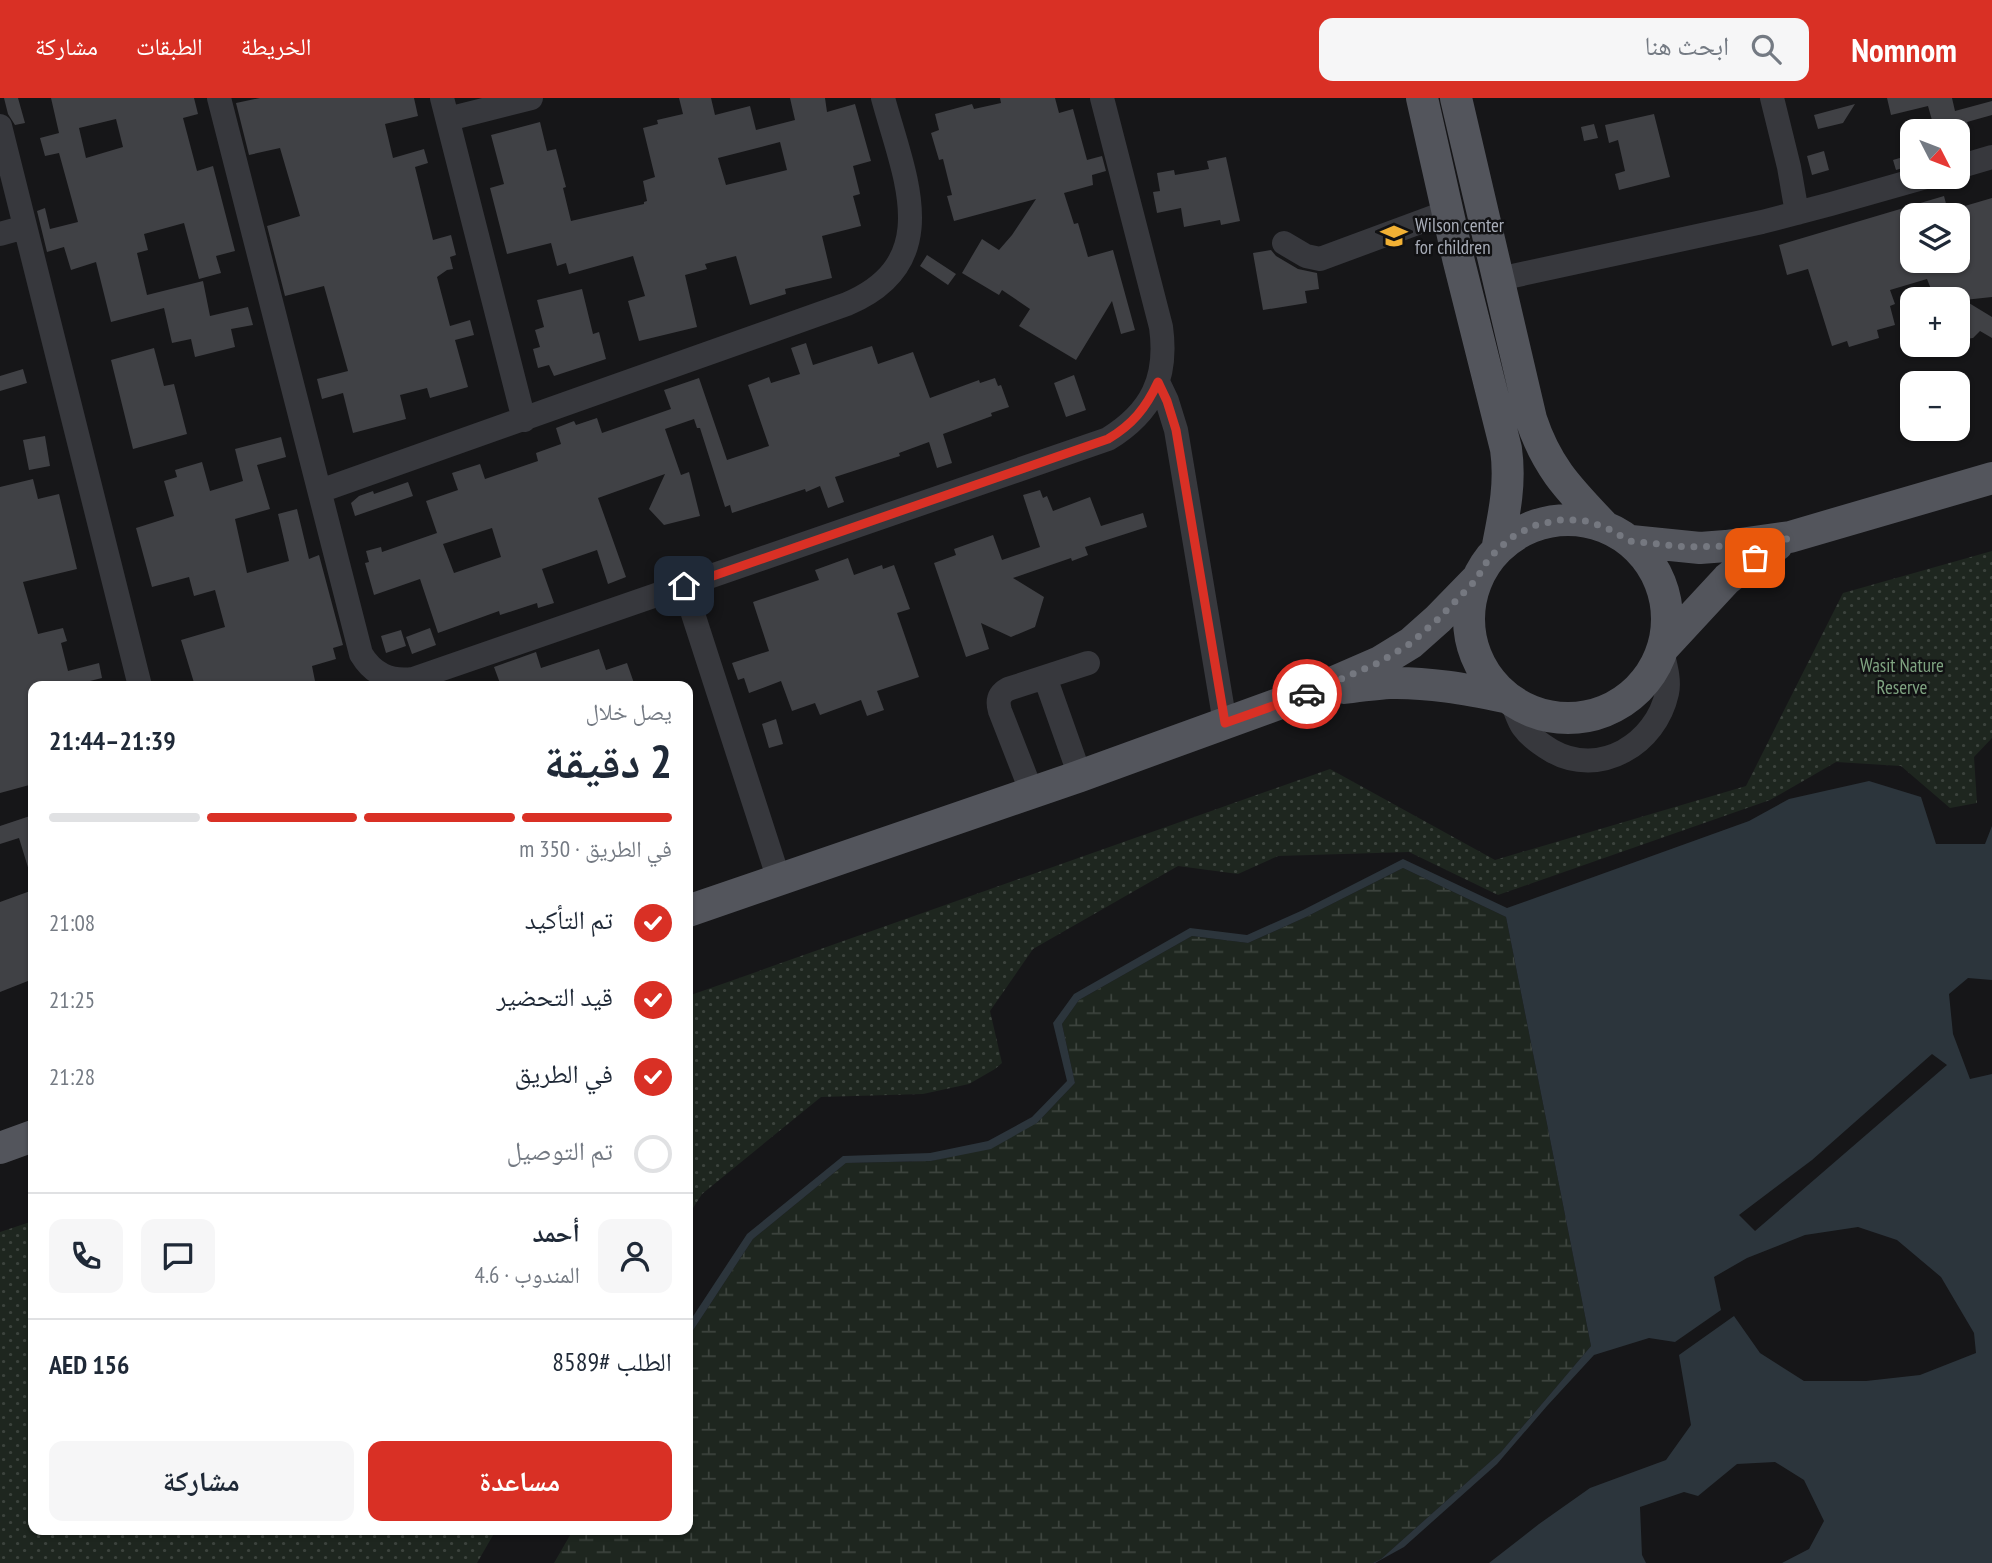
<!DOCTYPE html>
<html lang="ar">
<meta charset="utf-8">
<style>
body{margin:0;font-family:"PT Sans Narrow","Noto Naskh Arabic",sans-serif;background:#f6f6f7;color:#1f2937;direction:rtl;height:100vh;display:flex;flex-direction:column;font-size:26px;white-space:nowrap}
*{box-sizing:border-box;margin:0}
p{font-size:23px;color:#747a83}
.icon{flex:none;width:38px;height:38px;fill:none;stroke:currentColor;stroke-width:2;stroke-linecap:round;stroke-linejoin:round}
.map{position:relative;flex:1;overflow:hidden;direction:ltr}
.side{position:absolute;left:28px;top:583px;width:665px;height:854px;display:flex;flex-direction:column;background:#fff;border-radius:14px;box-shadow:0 2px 5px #0004;direction:rtl}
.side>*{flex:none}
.needle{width:46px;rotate:132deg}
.fabs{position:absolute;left:1900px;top:21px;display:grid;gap:14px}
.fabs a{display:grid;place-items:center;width:70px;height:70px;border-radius:14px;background:#fff;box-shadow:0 2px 5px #0004;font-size:35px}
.pin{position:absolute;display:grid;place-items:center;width:60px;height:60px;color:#fff;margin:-30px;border-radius:14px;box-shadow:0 4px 10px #0006}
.courier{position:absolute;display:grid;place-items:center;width:70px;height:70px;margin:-35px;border:5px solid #d93025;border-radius:50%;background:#fff;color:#222;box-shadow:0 2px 9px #0007}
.headline em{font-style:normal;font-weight:700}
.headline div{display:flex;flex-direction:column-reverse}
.headline{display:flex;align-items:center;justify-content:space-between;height:119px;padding:0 21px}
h1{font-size:46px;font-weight:700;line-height:52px}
.bar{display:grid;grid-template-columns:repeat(4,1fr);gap:10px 7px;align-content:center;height:84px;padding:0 21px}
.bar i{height:9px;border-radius:5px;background:#e0e1e3}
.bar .current{background:#d93025}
.bar p{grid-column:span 4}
.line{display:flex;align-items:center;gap:18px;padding:0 21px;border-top:2px solid #e0e1e3}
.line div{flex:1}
.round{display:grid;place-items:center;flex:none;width:74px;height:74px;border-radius:14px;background:#f6f6f7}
ol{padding:0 21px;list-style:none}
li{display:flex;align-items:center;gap:21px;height:77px}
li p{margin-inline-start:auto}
li .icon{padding:7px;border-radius:50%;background:#d93025;color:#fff;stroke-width:4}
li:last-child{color:#747a83}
li i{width:38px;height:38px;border:4px solid #e0e1e3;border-radius:50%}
.action{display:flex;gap:14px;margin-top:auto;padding:14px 21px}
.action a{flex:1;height:80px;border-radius:14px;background:#d93025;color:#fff;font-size:28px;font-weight:700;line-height:80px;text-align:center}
.action a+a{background:#f6f6f7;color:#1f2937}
header{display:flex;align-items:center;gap:42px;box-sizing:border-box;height:98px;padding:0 35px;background:#d93025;color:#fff}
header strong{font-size:33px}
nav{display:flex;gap:38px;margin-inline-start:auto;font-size:24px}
.search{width:490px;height:63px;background:#f6f6f7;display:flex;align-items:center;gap:18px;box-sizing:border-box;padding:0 24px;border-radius:14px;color:#747a83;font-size:26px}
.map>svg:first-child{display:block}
.grass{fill:url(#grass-dots)}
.wetland{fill:url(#wetland-marsh)}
.water{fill:#2c353c;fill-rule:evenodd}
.building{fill:#404145;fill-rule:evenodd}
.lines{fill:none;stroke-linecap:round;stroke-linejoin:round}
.minor{stroke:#37383d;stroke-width:24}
.major{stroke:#53555c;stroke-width:32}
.done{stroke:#757880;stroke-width:7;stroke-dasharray:0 12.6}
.route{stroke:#d93025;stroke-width:9}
.labels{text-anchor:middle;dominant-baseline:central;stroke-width:5;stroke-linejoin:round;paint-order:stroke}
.poi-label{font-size:19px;fill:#a8adb8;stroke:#111113;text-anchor:start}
.park-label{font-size:19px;fill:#7fa381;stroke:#111113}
</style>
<header>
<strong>Nomnom</strong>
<div class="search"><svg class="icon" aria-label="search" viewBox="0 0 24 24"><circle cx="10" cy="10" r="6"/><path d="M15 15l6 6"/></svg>ابحث هنا</div>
<nav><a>الخريطة</a><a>الطبقات</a><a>مشاركة</a></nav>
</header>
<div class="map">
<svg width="1992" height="1465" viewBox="0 0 1992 1465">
<defs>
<pattern id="grass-dots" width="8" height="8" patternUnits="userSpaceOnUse" patternTransform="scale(1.75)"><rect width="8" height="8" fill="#1e261f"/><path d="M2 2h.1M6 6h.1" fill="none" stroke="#3c433d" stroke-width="1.8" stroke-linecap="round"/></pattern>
<pattern id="wetland-marsh" width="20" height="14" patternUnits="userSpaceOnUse" patternTransform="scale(1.75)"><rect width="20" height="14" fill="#1e261f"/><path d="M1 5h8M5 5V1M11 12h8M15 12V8" fill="none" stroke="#3c433d"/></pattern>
</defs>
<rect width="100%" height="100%" fill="#161618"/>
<path class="grass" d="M1992 453V640L1974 659 1977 705 1950 710 1901 668 1836 664 1770 702 1498 797 1409 754 1278 758 1238 776 1178 768 1033 851 990 913 1002 965 995 971 969 986 923 996 821 999 702 1096 688 1118V898L1330 671 1495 762 1746 688 1843 495Z
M33 1123V1432H496L477 1465H0V1134Z"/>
<path class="wetland" d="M1403 770 1506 819 1591 1248 1501 1354 1381 1461 1373 1465H554L573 1432H688V1240L753 1141 846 1065 931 1063 955 1057 1037 1025 1075 985 1062 926 1079 902 1192 838 1248 845 1306 819Z"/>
<path class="water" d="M1869 683 1921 699 1936 746H1985L1992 728V882L1968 880 1949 896 1953 936 1970 981 1992 976V1465H1782L1809 1451 1824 1423 1804 1382 1775 1364 1737 1366 1698 1398 1684 1394 1640 1409 1642 1457 1646 1465H1489L1539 1426 1590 1390 1666 1362 1691 1327 1679 1257 1734 1218 1760 1255 1804 1283H1866L1920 1277 1976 1255 1974 1235 1941 1179 1897 1142 1858 1129 1805 1137 1747 1160 1714 1179 1721 1212 1675 1244 1649 1240 1594 1257 1547 1308 1497 1366 1404 1449 1375 1465H1373L1381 1461 1501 1354 1591 1248 1506 819 1403 770 1306 819 1248 845 1192 838 1079 902 1062 926 1075 985 1037 1025 991 1051 931 1063 846 1065 753 1141 688 1240V1226L747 1136 843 1058 930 1055 988 1043 1032 1019 1067 983 1053 925 1074 896 1190 830 1247 837 1303 812 1403 761 1507 810 1749 723 1789 701ZM1932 956 1947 967 1755 1133 1739 1117 1812 1062Z"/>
<path class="building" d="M4 0H18L25 25 15 27 8 16Z
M51 0H194L198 16 183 20 197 73 213 68 235 153 216 158 221 175 199 181 184 125 144 136 148 152 137 155 147 197 203 183 210 218 248 209 253 227 231 231 235 249 195 259 191 241 172 245 164 210 111 224 96 164 71 172 64 149 47 154 37 113 45 110 50 131 78 124 59 55 45 58 40 40 59 35ZM116 21 123 49 86 60 79 30Z
M260 0H414L418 18 385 26 393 60 424 51 428 65 415 69 433 142 451 137 456 157 450 159 453 171 447 172 437 179 450 228 470 222 474 237 455 242 468 289 430 300 427 290 400 297 406 321 353 335 343 295 322 301 317 281 348 273 324 188 285 198 267 128 300 118 280 50 249 57 236 5Z
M679 0H711L715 17 750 8 756 32 795 22 790 0H825L827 14 855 6 871 63 853 68 860 96 853 98 861 128 822 138 832 180 785 191 786 196 750 207 736 158 705 166 707 171 685 177 697 229 639 243 628 203 645 198 633 158 569 176 566 165 557 168 551 145 507 156 490 90 504 86 491 37 540 24 547 53 556 51 566 89 563 90 571 123 644 106V104L647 103 643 83 655 79 643 30 658 26 657 22 683 16ZM780 44 787 72 726 87 718 60Z
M1000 0H1055L1059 15 1073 11 1087 62 1102 58 1106 73 1092 77 1093 87 1064 95 1074 126 1078 125 1088 159 1113 152 1135 232 1121 236 1112 203 1076 262 1019 228 1030 211 1002 192 999 197 962 175 982 141 999 152 1012 137 1036 101 954 123 947 98 952 97 943 61 939 62 931 35 939 32 935 16 972 6 974 11 1001 5Z
M1887 0H1952L1955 13 1992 3V17L1967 24 1970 33H1935L1928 8 1891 17Z
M1855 6 1843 25 1818 31 1814 17Z
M1654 16 1670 79 1619 92 1615 76 1625 73 1618 42 1609 45 1605 27Z
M1594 26 1598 40 1584 43 1581 29Z
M1824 53 1829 72 1812 77 1807 58Z
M1913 56V67L1896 72 1893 62Z
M1226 59 1240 123 1221 127 1220 122 1184 129 1181 110 1157 115 1153 94 1160 93 1157 75 1174 72 1175 77 1209 71 1207 63Z
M1944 98 1949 117H1913V163H1958V110L1992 100V199L1964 202 1992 219V240L1980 233 1973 240 1958 242V201H1935L1927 181 1890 192 1895 206 1890 208 1895 227 1877 232 1879 240 1849 249 1847 243 1832 248 1808 171 1787 177 1779 147Z
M1271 152 1276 158 1298 171 1317 175 1319 191 1305 193 1307 205 1263 212 1253 155Z
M927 157 956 176 948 187 920 168Z
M582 191 593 236 599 234 606 261 554 278 549 267 538 270 533 251 540 249 535 232 544 229 537 202Z
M806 245 813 267 872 248 878 266 913 254 930 300 979 282 980 285 995 280 998 288 1001 287 1009 309 991 315 992 318 943 336 952 365 937 370 929 344 899 355 900 358 835 379 844 404 828 410 820 388 806 394 805 391 732 415 730 407 725 409 700 330H697L694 321 665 331 681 377 689 374 700 418 664 427 649 411 665 376 598 400 626 479 608 486 597 452 542 471 554 505 538 510 537 505 500 517 499 513 438 535 420 481 374 497 365 465 369 464 366 453 381 449 382 454 437 435 426 403 458 392 452 375 480 366 485 381 538 363 536 355 561 346 556 330 574 323 576 327 597 320 602 335 671 311 664 292 699 280 727 362 769 348 748 287 769 279 771 285 800 276 791 250ZM492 430 501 459 454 475 443 446Z
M154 250 164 288 174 286 187 336 133 351 111 262Z
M23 271 27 285 0 293V278Z
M1074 277 1086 312 1066 319 1054 285Z
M45 338 50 368 29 372 23 342Z
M281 339 286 359 257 367 270 411 235 421 247 475 289 463 278 416 297 411 309 461 319 457 343 547 333 550 336 561 312 568 316 588H195L181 542 225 529 215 492 194 498 189 479 152 489 136 430 174 418 164 383 177 379 175 372 202 364 210 393 243 383 235 351Z
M33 381 38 401 59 396 77 471 23 484 38 536 63 530 67 543 61 545 68 573 99 565 102 580 86 584 88 588H33V686L0 695V389Z
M408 384 413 398 355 418 351 405 359 398 373 393 374 396Z
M1040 392 1043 400 1047 398 1053 413 1090 399 1101 428 1143 415 1147 429 1085 449 1088 457 1072 463 1071 460 1013 480 1044 499 1035 529 1011 539 981 525 989 551 966 559 934 465 956 457 954 451 993 437 1002 462 1040 449 1023 397Z
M848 460 854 477 882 467 883 471 894 467 910 511 897 515 919 579 877 593 884 612 867 618 861 602 820 617 815 605 792 613 781 583 749 595 744 580 738 582 732 565 769 553 753 504 819 482 815 472Z
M430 530 436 547 412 556 406 539Z
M401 532 406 548 386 555 381 538Z
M599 551 606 572 627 565 635 588H501L494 569 536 554 541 570Z
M776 621 783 646 769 650 762 626Z
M33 717V776H30L19 740 0 746V728Z
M33 792V881L0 894V804Z"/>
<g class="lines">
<path class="minor" d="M219 0 361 556C373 576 390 584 413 581L1108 341C1152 314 1168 280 1161 229L1102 0
M442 0 524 322
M1772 0 1789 69 1797 115
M448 21 531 0
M0 28 140 588
M1958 69 1992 59
M0 136 25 129
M1284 145 1306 158 1320 161 1447 114
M1499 181 1762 124 1831 106 1926 79
M1158 284 1167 303 1176 332 1225 625
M320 393 847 206C946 164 904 78 883 0
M684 488 779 782
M1045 579 1080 678
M1512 605C1516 613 1518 622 1523 629 1530 639 1542 647 1552 653 1600 680 1656 646 1667 595 1670 582 1665 566 1662 553
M1032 695 1000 613C997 603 999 596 1008 591L1088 565"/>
<path class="major" d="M1422 0 1458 160 1506 351C1511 386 1504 417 1497 452
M1456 0 1531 321C1547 370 1570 392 1605 429
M1469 521a99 99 0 1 1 198 0a99 99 0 1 1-198 0Z
M1631 443 1700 450 1726 448 1790 439 1992 380
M1664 549 1727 481 1754 460 1777 447
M1344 590C1359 588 1374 586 1389 585 1428 584 1466 591 1505 599
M688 813 1080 678 1311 594 1380 564 1411 545 1438 521 1476 482
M0 1050 33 1038"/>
</g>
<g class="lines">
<path class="done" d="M1307 596 1380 564 1411 545 1438 521 1476 482 1485 466 1497 452 1515 437 1536 427 1559 422H1582L1605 429 1630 443 1686 449 1726 448 1790 439 1755 460"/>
<path class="route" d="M684 488 1108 341C1132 327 1146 310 1158 284L1167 303 1176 332 1225 625 1307 596"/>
</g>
<defs>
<symbol id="school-bare" viewBox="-9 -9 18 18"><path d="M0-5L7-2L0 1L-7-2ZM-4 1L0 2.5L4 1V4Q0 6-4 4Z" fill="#f2b134" stroke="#111113" stroke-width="2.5" paint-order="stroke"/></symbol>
</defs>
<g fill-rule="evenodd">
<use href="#school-bare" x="1375" y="119" width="38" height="38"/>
</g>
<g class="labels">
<g class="poi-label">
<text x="1415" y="127">Wilson center<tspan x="1415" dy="22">for children</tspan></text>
</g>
<g class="park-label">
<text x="1902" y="567">Wasit Nature<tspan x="1902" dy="22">Reserve</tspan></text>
</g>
</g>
</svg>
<div class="fabs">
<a><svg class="needle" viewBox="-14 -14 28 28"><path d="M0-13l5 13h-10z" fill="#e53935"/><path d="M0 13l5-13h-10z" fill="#747a83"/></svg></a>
<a><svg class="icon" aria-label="layers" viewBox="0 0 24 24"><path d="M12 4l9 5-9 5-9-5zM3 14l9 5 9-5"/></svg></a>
<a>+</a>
<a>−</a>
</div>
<div class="pin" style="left:1755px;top:460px;background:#ea580c"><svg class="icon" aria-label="bag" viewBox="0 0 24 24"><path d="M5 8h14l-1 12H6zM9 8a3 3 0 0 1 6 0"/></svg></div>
<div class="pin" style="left:684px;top:488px;background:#1f2937"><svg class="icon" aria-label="home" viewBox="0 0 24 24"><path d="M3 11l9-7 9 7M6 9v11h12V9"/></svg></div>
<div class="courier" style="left:1307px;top:596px"><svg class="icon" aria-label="car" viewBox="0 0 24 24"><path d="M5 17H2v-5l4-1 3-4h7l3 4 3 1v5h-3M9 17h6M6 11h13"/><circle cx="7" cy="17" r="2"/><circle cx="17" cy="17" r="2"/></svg></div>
<section class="side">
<div class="headline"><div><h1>2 دقيقة</h1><p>يصل خلال</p></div><em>21:39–21:44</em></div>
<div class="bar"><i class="current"></i><i class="current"></i><i class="current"></i><i></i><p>في الطريق · 350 m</p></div>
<ol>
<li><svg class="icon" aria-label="check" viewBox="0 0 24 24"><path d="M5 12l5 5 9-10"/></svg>تم التأكيد<p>21:08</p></li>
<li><svg class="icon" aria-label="check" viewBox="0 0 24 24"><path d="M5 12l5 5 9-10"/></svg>قيد التحضير<p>21:25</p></li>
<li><svg class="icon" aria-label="check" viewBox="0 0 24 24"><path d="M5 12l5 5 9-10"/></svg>في الطريق<p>21:28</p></li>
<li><i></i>تم التوصيل</li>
</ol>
<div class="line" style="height:126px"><a class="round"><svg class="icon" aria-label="person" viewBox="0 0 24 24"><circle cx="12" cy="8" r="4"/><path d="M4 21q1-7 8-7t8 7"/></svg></a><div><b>أحمد</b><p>المندوب · 4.6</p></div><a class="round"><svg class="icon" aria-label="chat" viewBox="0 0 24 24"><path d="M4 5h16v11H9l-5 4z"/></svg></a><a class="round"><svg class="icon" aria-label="phone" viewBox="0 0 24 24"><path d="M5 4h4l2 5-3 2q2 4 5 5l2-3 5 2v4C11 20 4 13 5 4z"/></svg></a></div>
<div class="line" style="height:91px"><div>الطلب #8589</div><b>AED 156</b></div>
<div class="action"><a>مساعدة</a><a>مشاركة</a></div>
</section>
</div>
